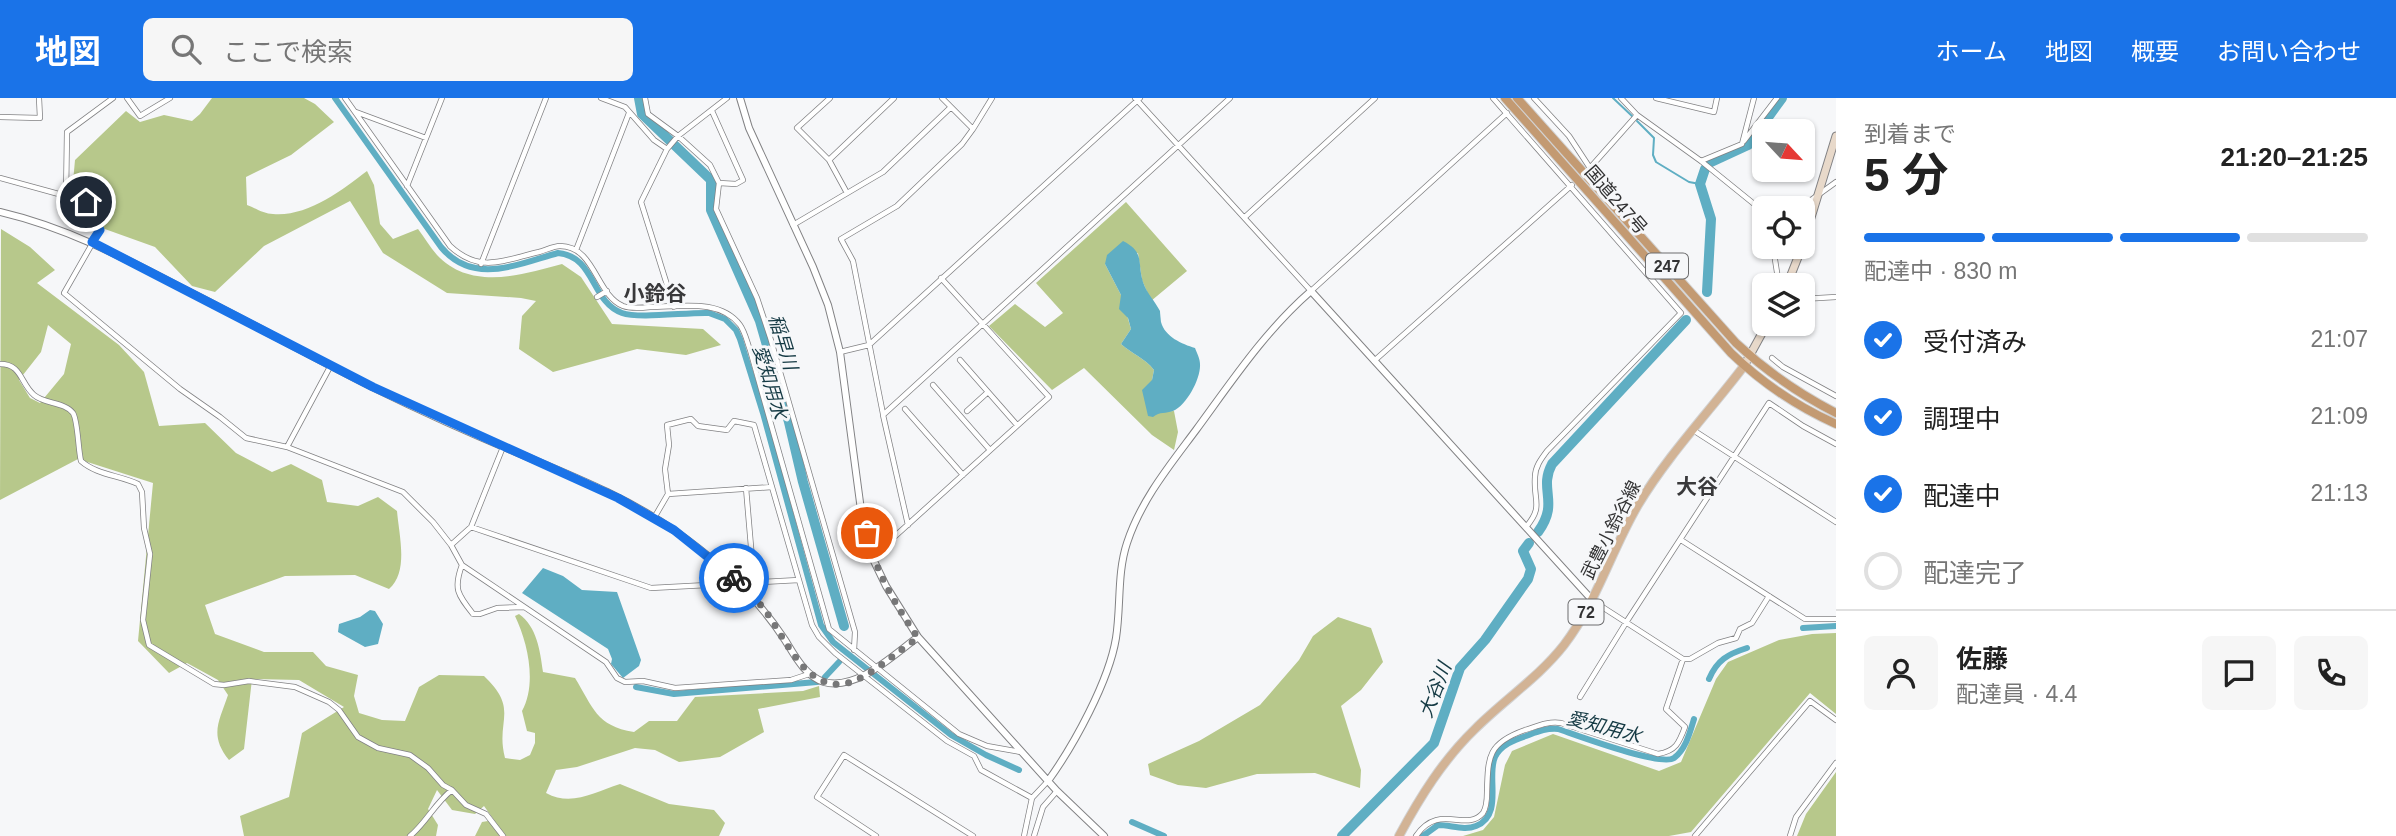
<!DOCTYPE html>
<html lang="ja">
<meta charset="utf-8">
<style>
body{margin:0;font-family:Arial,"Noto Sans JP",sans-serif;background:#f6f6f6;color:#222;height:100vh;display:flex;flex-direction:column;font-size:26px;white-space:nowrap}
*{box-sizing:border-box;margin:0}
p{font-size:23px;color:#767676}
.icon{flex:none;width:38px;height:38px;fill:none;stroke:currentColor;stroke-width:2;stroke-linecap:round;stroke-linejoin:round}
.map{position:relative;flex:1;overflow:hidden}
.side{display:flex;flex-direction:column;background:#fff;width:560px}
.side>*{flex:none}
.needle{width:46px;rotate:116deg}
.buttons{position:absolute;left:1752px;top:21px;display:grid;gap:14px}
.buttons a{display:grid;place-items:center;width:63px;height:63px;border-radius:10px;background:#fff;box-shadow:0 2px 5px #0004;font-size:35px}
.pin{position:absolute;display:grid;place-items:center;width:60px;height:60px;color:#fff;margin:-30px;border:4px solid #fff;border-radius:50%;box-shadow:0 2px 7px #0007}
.courier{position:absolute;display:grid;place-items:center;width:70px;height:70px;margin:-35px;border:5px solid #1a73e8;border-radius:50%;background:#fff;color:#222;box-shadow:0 2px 9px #0007}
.headline em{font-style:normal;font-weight:700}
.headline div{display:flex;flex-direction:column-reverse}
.headline{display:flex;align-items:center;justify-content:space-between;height:119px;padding:0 28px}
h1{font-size:46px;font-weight:700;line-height:52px}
.bar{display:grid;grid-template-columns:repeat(4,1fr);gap:10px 7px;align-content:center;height:84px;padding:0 28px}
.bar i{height:9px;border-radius:5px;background:#e0e0e0}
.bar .selected{background:#1a73e8}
.bar p{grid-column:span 4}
.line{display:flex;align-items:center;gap:18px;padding:0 28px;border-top:2px solid #e0e0e0}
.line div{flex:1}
.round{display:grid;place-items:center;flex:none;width:74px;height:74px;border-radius:10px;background:#f6f6f6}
ol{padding:0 28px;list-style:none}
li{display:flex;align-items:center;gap:21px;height:77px}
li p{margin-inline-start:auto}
li .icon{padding:7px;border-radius:50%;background:#1a73e8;color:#fff;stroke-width:4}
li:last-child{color:#767676}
li i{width:38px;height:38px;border:4px solid #e0e0e0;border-radius:50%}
header{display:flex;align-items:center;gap:42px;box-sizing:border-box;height:98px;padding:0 35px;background:#1a73e8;color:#fff}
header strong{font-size:33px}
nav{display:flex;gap:38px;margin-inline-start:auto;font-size:24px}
.search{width:490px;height:63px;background:#f6f6f6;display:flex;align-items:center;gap:18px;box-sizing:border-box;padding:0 24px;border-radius:10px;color:#767676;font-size:26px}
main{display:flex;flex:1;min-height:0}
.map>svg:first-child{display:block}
.forest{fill:#b7c88b;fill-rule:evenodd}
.water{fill:#5faec3}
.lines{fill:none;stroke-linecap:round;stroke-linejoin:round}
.stream{stroke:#5faec3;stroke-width:2}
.canal{stroke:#5faec3;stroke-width:6}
.river{stroke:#5faec3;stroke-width:10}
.minor-casing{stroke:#828284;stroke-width:6}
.tertiary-casing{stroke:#828284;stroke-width:8}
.secondary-casing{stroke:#828284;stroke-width:9}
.primary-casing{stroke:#d2d2d2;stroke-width:10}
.trunk-casing{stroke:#d2d2d2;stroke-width:10}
.minor{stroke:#fff;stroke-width:4.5}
.tertiary{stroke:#fff;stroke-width:6}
.secondary{stroke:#e8d9ca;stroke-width:7}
.primary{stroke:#d2b395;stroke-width:8}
.trunk{stroke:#c39a72;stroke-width:8}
.done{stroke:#777778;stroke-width:7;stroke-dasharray:0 12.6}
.route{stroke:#1a73e8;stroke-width:9}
.labels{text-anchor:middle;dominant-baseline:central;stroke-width:6;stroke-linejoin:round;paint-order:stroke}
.shield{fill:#f6f7f9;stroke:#6d6d6e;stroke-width:2}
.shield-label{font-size:16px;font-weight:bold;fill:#323233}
.street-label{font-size:18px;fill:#323233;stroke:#f6f7f9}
.water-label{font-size:19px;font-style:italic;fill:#153a44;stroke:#f6f7f9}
.quarter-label{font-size:21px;font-weight:bold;fill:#39393b;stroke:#f6f7f9}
</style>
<header>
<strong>地図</strong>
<div class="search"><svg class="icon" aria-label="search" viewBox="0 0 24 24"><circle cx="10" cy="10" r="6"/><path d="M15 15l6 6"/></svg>ここで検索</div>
<nav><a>ホーム</a><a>地図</a><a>概要</a><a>お問い合わせ</a></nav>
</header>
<main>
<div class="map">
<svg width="1836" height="738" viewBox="0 0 1836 738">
<rect width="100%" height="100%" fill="#f6f7f9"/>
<path class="forest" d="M212 0H304L315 6 334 24 291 57 246 79 247 107C255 110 264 116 273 116 307 119 341 93 367 73L374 87 380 126 393 141 418 131C424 139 430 149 437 157 471 193 521 177 562 166L581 179 612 226 703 231 721 247 686 257 637 251 553 274 519 251 522 218 536 203 521 200 447 195 383 155 350 103 264 148 215 194 192 188 155 149 102 130 72 95 75 62 126 13 140 24 164 17 192 23 200 16Z
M1126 104 1187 173 1151 203 1142 182 1138 155 1105 166 1121 197 1131 231 1121 246C1132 256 1145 260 1154 272L1152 282 1159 314 1174 313 1178 334 1174 352 1152 337 1084 270 1052 292 989 228 1015 206 1045 229 1063 215 1036 185Z
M1 131 30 149 55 172 37 185 119 247 144 274 159 328 205 325 236 355 272 374 291 366 322 382 327 404 358 408 378 399 397 413C399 437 409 474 389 491L355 477 285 478 205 507 215 536 264 554H313L326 568 358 577 354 598 359 615 382 622 405 623 419 589 439 577 484 578C520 612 495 622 505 660L520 662 530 657 535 645V635L527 633 522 613C537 586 528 545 515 518L519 516C537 529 540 552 543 574L575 580C593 609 596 628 634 634L649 623H677L695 599 803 593 819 588 820 599 758 611 764 634 720 659 679 664 655 652 635 650 577 669 556 672 546 695C572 709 594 694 620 686L669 706 714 712 725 725 719 738H475L482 724 494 722 484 708 475 716 452 712 437 692 428 711 438 727 436 738H244L240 718 289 699 302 635 344 609 299 582 252 581 244 651 229 662C209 637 219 624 228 597L218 582 187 565 169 575 138 543 153 385 78 361 0 402ZM48 227 71 246 64 276 40 305 30 300 19 282 41 254Z
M1338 519 1371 530 1383 564 1361 592 1341 608 1361 672 1360 690 1315 675 1257 676 1206 690 1178 687 1150 677 1148 666 1199 643 1260 607 1299 562 1313 538Z
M1836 535V616L1810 595 1691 734 1669 738H1463L1483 732 1494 719 1505 667 1512 653 1553 636 1659 673 1681 664 1716 581 1728 564 1779 542 1812 536Z
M1836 674V738H1797L1806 716Z"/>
<path class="water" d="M1123 143C1145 154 1137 164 1143 184 1147 196 1155 203 1160 213 1160 215 1161 223 1161 224 1165 239 1182 246 1195 250 1197 255 1200 261 1200 266 1201 280 1187 307 1173 313 1166 316 1160 313 1153 319L1148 318 1142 292 1152 282 1154 272C1145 260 1132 256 1121 246L1131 231 1128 220 1119 211 1121 197 1105 166 1107 157Z
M543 470 563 478 582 492 617 494 641 562 639 568 623 580 611 566 612 561 608 551 522 495Z
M370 512 375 513 383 526 378 546 365 549 338 534 339 526 360 519Z"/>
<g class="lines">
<path class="stream" d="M1613 0 1632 18
M1637 23 1654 40 1653 57 1656 64 1689 84 1700 86"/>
<path class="canal" d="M335 0 441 149C473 188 518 166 558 155 595 158 591 204 622 215 639 221 688 214 709 215L725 221 736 232 740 241 763 315 821 527 833 544 951 637 986 657 1019 672
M1803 530 1836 528
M825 579 839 564
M1709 581C1717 562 1728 556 1747 550
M636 589 674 596 817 584
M1132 724 1164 738
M1423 738 1438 727C1451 727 1464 733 1476 728 1504 717 1486 679 1495 659 1501 647 1514 642 1526 638 1537 634 1546 630 1558 631 1576 637 1661 669 1674 660 1686 651 1690 634 1694 621"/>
<path class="river" d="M639 0 642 16 711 82V112L760 223 789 324 803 384 844 528
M1709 65 1748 47 1782 0
M1705 71 1700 86 1711 121 1707 194
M1538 434C1560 404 1538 392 1552 366L1686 222
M1342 738 1434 645 1460 570 1485 542 1528 481 1531 471 1523 453 1529 445"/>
<defs>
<path id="minor" d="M113 0 67 34 66 98 86 104 100 132 64 195 180 291 220 319 246 340 287 349 403 394 433 424 451 447 462 467 606 564 617 580 625 584 643 583 675 590 791 582 809 576
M127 0 140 18 170 0
M345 0 450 148C480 176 504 162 539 154 546 152 554 148 560 148 595 148 596 197 623 208 631 211 641 210 650 209 679 209 720 200 740 227 745 234 747 244 750 252L829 531 959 636 987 648 1021 654
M601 0 625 9 654 42 667 51
M645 0 648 16 678 38 710 67 719 85 716 111 757 200 770 239 855 534 854 552
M830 0 797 30 829 62 847 95
M942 0 973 31 992 0
M1135 0 1311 193 1507 15
M1493 0 1681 215 1547 353C1541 361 1535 369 1535 379 1533 403 1544 408 1526 429
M1534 0 1569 38 1590 70
M1621 0 1637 17 1701 63 1764 114
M1656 0 1714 14 1717 0
M712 13 743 82 736 86 719 85
M356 14 426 40
M0 19 40 20 39 0
M1744 43 1777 0
M829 62 894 0
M1701 63 1742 46 1754 0
M1589 71 1637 17
M0 80 66 98
M407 88 442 0
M1800 110 1836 84
M1245 119 1375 0
M793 127 883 74 951 9
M1773 149 1779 187
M576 152 629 15
M481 166 546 0
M597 199 607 193
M1802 201 1836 199
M674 209 641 104 667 51 678 38 727 0
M840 254 869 247 1140 0
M1772 260 1783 269 1836 298
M960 262 1017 327
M1374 263 1572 87
M0 266C22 266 20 285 34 297 44 306 65 304 73 315 78 323 78 351 81 363 97 377 119 377 138 386L142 394 144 430 150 456 143 522 149 547 214 586 224 587 249 583 295 589 329 604 339 612 358 639 378 650 410 657 428 670 443 687 452 692 466 707 486 716 503 738
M933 287 990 352
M905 311 963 377
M967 313 988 294
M883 316 853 163 841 141 897 108 962 46 973 31
M1693 332 1836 424
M287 349 331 267
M746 390 754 484
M668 396 772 389
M654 420 668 396 665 371 669 347 667 327 691 321 698 328 727 332 734 323 754 327 812 527 819 539 835 555 947 643 974 658 981 672 1032 700
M908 427 883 317 1230 0
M471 429 651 490 799 482
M1681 442 1805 521H1836
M451 447 471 429 503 349
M872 459 1049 299 941 180
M462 467C453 491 458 497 473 516H480L497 510 524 509
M1593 503 1683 561H1690L1718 545 1736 540 1740 531 1752 525 1769 498
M1580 599 1627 523 1769 305 1803 328 1836 346
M410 738C426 725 435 705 452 692
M876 738 817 699 844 657 973 738
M1024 738 1032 700 1048 683
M1034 738 1043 709 1057 693
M1416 738C1439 704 1466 735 1483 715 1487 709 1487 701 1487 694 1488 658 1488 645 1525 632 1538 628 1548 623 1561 625L1658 656C1676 653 1679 645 1685 629L1666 611 1683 561
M1695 738 1810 603 1836 622
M1790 738 1796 719 1836 665"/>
<path id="tertiary" d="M740 0 749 30 813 169 828 207 840 254 861 412 872 459 886 488 918 539 1057 693 1104 738
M0 114C64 129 121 158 178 188 244 221 308 257 374 290 419 312 465 333 511 352 567 376 625 398 675 433 718 463 756 497 785 542 795 558 805 578 824 584 857 593 893 557 918 539
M1048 683C1074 647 1109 583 1116 540 1121 508 1117 475 1127 445 1141 402 1170 367 1196 332 1232 283 1265 233 1311 193L1593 503"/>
<path id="secondary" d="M1802 149 1836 38
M1787 187 1802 149
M1744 268 1767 226"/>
<path id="primary" d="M1399 738C1420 699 1443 662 1475 631 1504 602 1539 579 1564 547 1597 504 1611 453 1638 407 1668 357 1709 314 1744 268"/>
<path id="trunk" d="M1505 0 1731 255C1761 284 1798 309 1836 326
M1517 0 1736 245C1766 273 1799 296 1836 315"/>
</defs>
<use href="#minor" class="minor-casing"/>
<use href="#tertiary" class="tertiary-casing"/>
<use href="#secondary" class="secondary-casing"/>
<use href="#primary" class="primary-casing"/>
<use href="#trunk" class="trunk-casing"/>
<use href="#minor" class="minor"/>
<use href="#tertiary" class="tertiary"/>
<use href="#secondary" class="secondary"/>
<use href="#primary" class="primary"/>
<use href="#trunk" class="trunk"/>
</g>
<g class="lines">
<path class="done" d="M734 480C746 490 758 503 767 515 788 545 810 602 856 582 878 572 898 553 918 540 896 507 875 474 867 435"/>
<path class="route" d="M86 104 100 132 92 144 373 289 618 400 674 432 734 480"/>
</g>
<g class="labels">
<g class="shield">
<rect x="1646" y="155.5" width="42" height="25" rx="5"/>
<rect x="1568.5" y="501.5" width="35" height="25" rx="5"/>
</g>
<g class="shield-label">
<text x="1667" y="168">247</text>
<text x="1586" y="514">72</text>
</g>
<g class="street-label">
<text transform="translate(1616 102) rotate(49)">国道247号</text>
<text transform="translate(1611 432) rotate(-63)">武豊小鈴谷線</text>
</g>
<g class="water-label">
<text transform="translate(783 244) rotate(73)">稲早川</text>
<text transform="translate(770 284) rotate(73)">愛知用水</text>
<text transform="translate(1435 592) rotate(-69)">大谷川</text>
<text transform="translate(1604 629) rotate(15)">愛知用水</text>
</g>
<g class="quarter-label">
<text x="655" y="195">小鈴谷</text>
<text x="1697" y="388">大谷</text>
</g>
</g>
</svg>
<div class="buttons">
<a><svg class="needle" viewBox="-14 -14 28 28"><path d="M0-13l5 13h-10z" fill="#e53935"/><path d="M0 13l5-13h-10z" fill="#767676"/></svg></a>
<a><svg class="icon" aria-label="locate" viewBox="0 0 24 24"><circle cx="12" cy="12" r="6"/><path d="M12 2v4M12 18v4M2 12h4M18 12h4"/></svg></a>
<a><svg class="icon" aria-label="layers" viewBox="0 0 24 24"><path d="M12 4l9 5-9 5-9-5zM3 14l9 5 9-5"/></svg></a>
</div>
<div class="pin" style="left:867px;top:435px;background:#ea580c"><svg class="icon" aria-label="bag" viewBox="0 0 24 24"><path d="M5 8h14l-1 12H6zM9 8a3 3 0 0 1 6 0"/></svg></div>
<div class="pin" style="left:86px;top:104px;background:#1f2937"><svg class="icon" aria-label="home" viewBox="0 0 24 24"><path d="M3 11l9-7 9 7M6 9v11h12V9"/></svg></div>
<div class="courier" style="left:734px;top:480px"><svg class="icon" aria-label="bike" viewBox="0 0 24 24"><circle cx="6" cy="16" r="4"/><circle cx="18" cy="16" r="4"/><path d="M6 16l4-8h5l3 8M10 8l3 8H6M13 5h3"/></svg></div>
</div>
<section class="side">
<div class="headline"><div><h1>5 分</h1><p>到着まで</p></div><em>21:20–21:25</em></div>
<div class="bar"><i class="selected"></i><i class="selected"></i><i class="selected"></i><i></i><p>配達中 · 830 m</p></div>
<ol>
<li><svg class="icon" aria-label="check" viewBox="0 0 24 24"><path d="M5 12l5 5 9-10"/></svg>受付済み<p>21:07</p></li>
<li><svg class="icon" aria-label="check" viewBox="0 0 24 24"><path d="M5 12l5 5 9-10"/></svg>調理中<p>21:09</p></li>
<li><svg class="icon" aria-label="check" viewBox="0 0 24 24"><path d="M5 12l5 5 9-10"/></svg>配達中<p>21:13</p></li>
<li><i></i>配達完了</li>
</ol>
<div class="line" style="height:126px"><a class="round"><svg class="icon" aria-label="person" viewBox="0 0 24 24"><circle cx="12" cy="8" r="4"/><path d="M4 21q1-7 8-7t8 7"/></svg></a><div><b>佐藤</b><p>配達員 · 4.4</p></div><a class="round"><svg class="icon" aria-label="chat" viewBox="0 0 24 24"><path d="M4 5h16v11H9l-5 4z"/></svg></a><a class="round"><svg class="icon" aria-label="phone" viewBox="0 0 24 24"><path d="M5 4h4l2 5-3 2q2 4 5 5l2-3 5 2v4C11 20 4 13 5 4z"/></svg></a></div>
</section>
</main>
